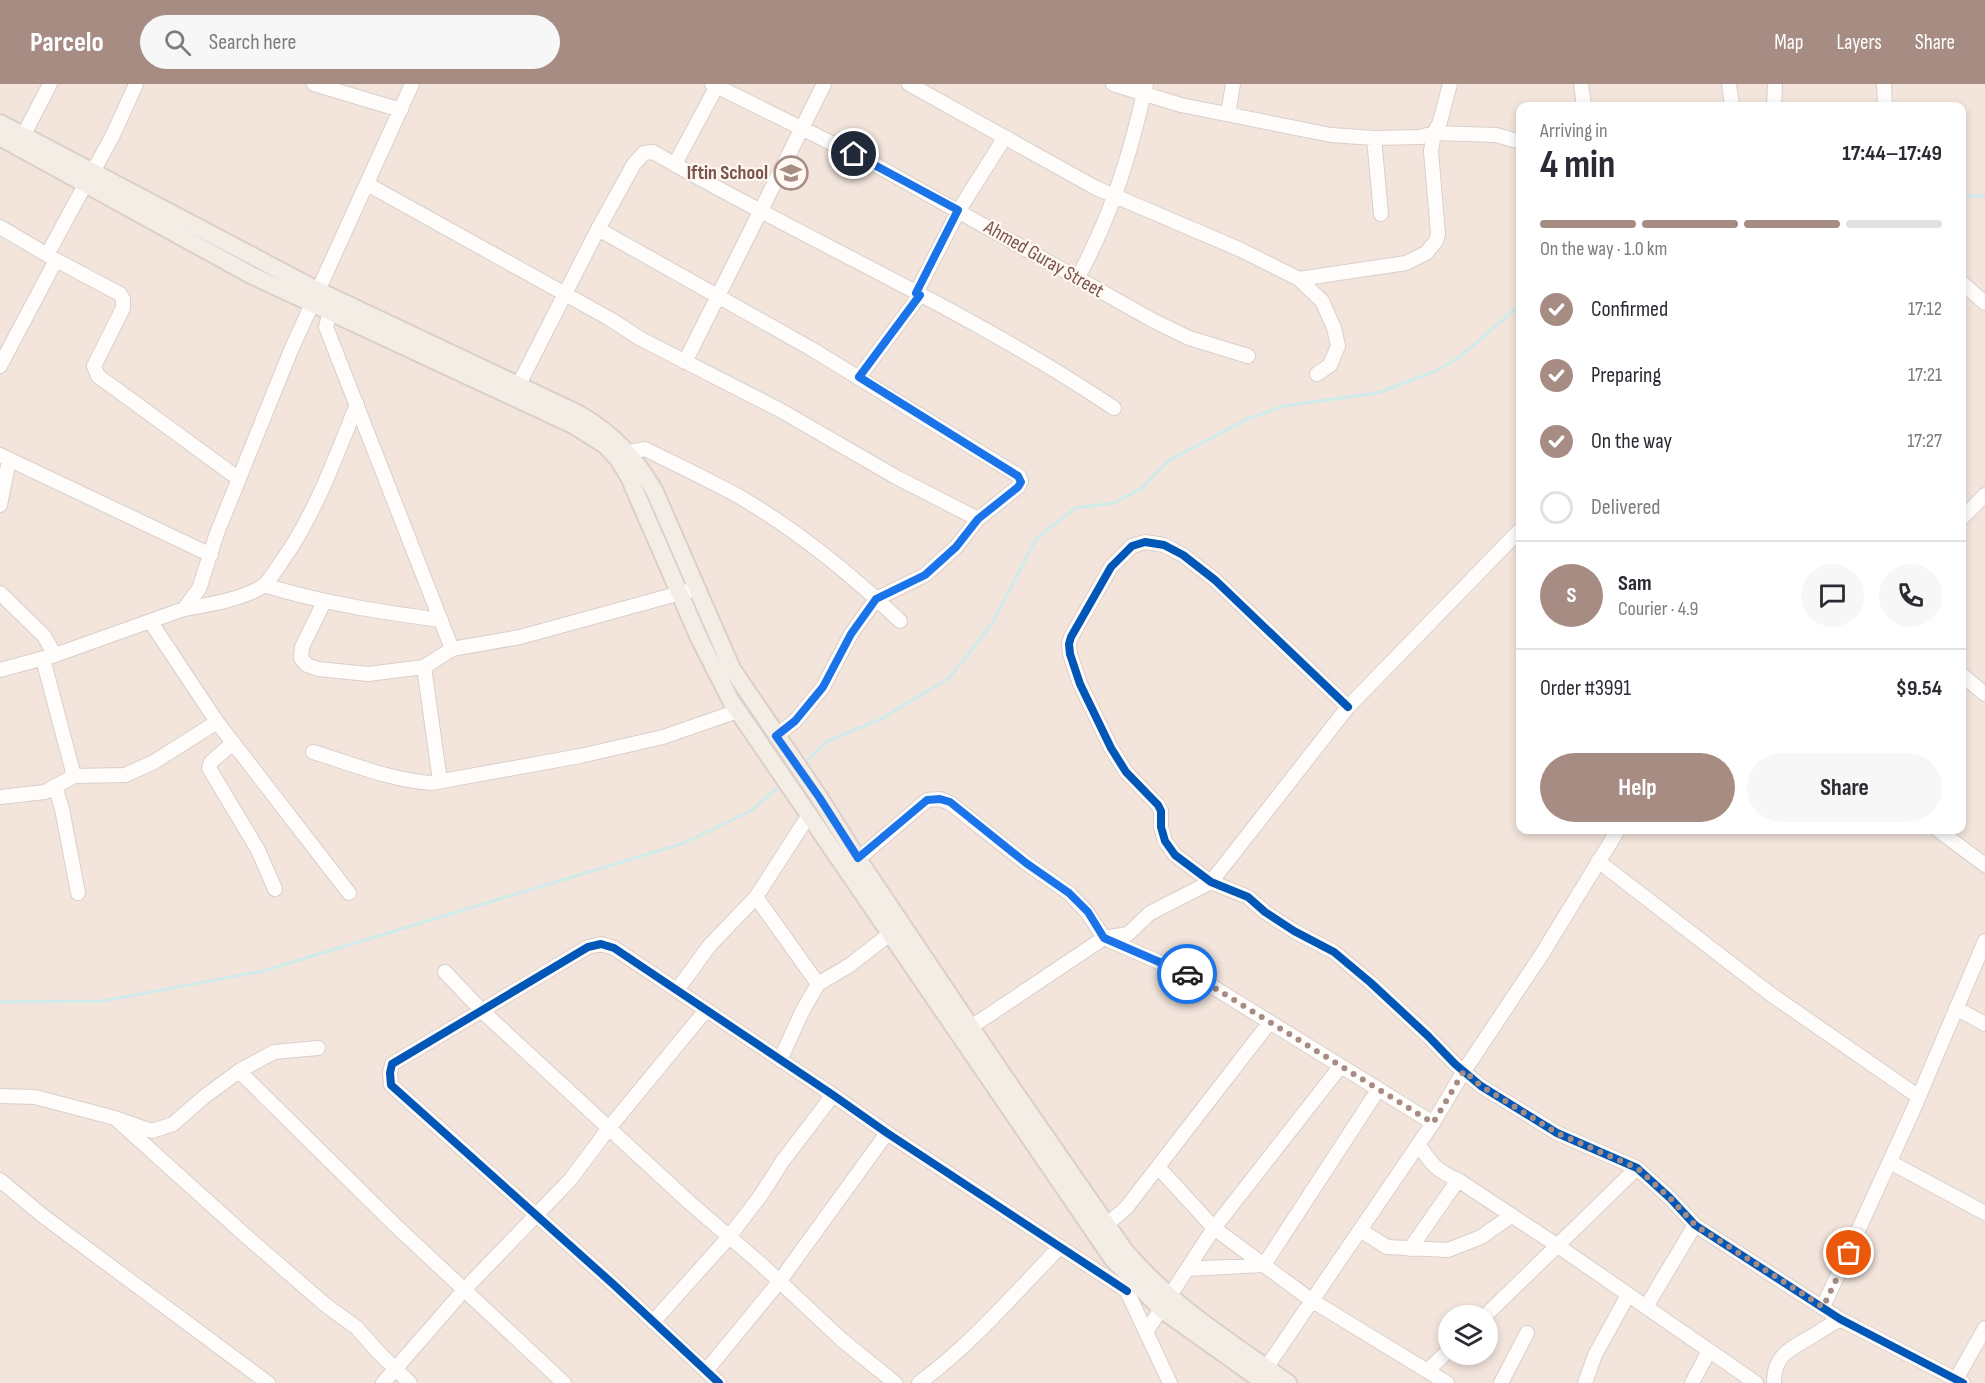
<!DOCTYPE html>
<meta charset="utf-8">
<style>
body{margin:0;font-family:"Sofia Sans Condensed",sans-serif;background:#f7f7f7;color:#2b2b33;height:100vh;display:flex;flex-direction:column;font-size:22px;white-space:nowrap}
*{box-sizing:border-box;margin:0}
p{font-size:20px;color:#7c7c81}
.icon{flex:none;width:33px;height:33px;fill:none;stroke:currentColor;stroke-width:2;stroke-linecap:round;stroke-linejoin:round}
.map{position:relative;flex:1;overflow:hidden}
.details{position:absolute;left:1516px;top:18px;width:450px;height:732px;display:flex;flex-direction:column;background:#fff;border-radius:12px;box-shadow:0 3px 9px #0003}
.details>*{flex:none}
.fabs{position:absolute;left:1438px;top:1221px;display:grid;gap:12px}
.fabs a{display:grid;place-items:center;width:60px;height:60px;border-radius:50%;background:#fff;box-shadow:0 3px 9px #0003;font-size:30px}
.pin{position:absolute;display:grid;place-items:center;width:51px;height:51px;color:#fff;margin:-26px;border:3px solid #fff;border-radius:50%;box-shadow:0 2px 6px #0007}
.courier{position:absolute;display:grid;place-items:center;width:60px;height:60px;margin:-30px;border:4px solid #1a73e8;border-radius:50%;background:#fff;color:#222;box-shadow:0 2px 8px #0007}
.head em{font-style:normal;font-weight:700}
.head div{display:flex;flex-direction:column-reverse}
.head{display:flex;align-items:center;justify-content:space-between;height:102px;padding:0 24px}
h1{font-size:39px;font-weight:700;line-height:45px}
.bar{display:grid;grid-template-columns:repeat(4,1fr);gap:9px 6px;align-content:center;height:72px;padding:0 24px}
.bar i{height:8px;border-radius:4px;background:#e1e1e2}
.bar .selected{background:#a78c84}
.bar p{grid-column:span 4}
.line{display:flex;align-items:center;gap:15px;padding:0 24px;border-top:2px solid #e1e1e2}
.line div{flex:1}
.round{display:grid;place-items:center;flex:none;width:63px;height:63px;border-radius:32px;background:#f7f7f7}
ol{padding:0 24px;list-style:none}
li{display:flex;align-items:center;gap:18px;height:66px}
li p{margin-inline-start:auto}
li .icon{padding:6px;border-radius:50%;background:#a78c84;color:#fff;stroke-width:4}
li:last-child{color:#7c7c81}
li i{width:33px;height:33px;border:3px solid #e1e1e2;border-radius:50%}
.action{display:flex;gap:12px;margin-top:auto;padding:12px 24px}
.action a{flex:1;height:69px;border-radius:36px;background:#a78c84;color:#fff;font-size:24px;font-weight:700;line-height:69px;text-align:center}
.action a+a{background:#f7f7f7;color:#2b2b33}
header{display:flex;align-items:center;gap:36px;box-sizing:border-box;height:84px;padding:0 30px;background:#a78c84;color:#fff}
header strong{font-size:28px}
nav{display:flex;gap:33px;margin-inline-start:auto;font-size:21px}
.search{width:420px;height:54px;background:#f7f7f7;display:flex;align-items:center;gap:15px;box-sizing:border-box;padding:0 21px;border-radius:33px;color:#7c7c81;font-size:22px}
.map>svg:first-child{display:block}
.residential{fill:#f3e5dc;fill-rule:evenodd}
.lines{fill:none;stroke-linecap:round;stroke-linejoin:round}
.stream{stroke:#cfecea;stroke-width:3}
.minor-casing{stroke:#d9cfca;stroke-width:16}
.major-casing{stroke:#dbcfca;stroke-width:20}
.minor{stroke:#fefdfc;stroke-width:14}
.major{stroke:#f4ede6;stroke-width:16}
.cycleway-casing{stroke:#fff8f2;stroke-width:11}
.cycleway{stroke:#0057b8;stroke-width:8}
.done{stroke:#a78c84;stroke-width:6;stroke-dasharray:0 10.8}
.route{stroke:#1a73e8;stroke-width:8}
.labels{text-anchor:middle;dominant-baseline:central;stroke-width:4.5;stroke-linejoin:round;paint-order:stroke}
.poi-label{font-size:20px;font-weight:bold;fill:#7b544b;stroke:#fff8f2;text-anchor:end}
.street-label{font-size:20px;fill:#7b544b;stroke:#fff8f2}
</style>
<header>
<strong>Parcelo</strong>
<div class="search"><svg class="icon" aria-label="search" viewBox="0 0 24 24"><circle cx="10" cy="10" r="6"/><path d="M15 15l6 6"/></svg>Search here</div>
<nav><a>Map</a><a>Layers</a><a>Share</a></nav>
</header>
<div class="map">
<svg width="1985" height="1299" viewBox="0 0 1985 1299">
<rect width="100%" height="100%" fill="#faf4ee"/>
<path class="residential" d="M0 0H1985V1299H0ZM1521 22H1962V746H1521ZM1449 1232H1488V1270H1449Z"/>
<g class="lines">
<path class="stream" d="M1962 112H1985
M804 679 828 657 881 635 949 594 992 540 1036 455 1075 424 1114 419 1142 404 1168 377 1247 335 1284 322 1377 309 1436 287 1461 272 1521 220
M0 918 103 917 263 887 684 759 752 726 782 700"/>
<defs>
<path id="minor" d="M314 0 401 26
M712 0 872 79 1154 237 1189 254 1248 272
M909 0 1096 104 1239 165 1299 195 1322 217 1334 244 1338 262 1330 281 1317 290
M1113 0 1181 21 1331 51 1374 54 1421 53 1434 49 1496 51 1521 58
M1581 0 1584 22
M1729 0 1732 22
M1884 0 1885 22
M1774 22 1775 0
M1228 30 1233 0
M23 52 50 0
M1374 54 1381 130
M675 80 718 0
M92 89 112 53 136 0
M367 100 610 235 641 255 780 326 896 393 978 435
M0 143 56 176 120 210 123 215V224L94 282 98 292 239 395
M598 145 810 264 1019 392 1021 397 1018 403 978 435 956 463 925 491 876 515 851 550 823 603 795 637 776 652
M47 171 86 99
M1077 195C1111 133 1131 69 1146 0
M1299 195 1406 179 1426 169 1436 157 1438 150 1431 67 1434 49 1440 38 1450 0
M1962 199 1985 219
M916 209 959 126 1005 53
M332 220 326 243 452 565
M685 278 824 0
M0 282 56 176
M859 293 920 211
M514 310 598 145 634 80 644 69 653 68C805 156 968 226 1114 324
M629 368 645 365C677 381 709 396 740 413 798 447 852 491 900 537
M0 371 211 471
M0 421 9 376
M1962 434 1985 411
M264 501C322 519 381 528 441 536
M0 509 44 552 55 571
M324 518 302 563 301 574 307 581 318 585 368 590 424 583 452 565 520 553 688 507
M184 525C207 521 244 515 263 502 270 497 275 486 280 480 315 431 335 375 357 320
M150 537 217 638 349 809
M43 575 74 692
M424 583 440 697
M0 586 55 571 184 525 199 505 217 449 291 266 412 0
M1962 591 1985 610
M1348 623 1215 496 1183 471 1164 461 1145 458 1132 462 1111 483 1071 553 1069 560 1070 570 1080 600 1111 664 1126 688 1158 721 1161 727V743L1165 757 1175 771 1211 798 1248 813 1265 828 1294 847 1334 868 1371 899 1428 952 1455 980 1481 1002 1557 1049 1637 1084 1670 1114 1695 1141 1840 1235 1963 1299
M233 659 211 678 209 684 258 766 275 805
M313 668C352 680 391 696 431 699L580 672 663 653 738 627
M55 702 62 725 78 809
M0 713 45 708 74 692 125 691 154 678 217 638
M1938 746 1985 781
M858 775 927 716 940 715 950 719 1026 779 1069 809 1087 828 1104 854 1205 898 1433 1039
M1598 777 1769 909 1919 1013
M756 813 818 900 802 928 780 976
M445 888 481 926 690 1119 762 1181 842 1256 895 1299
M818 900 850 881 891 849
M677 906 710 861 756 813 809 731
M1956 924 1985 940
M971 943 1104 854 1128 850 1150 829 1211 798 1348 623 1521 445
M239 987 396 1142 564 1299
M0 1012 35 1013 115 1034 152 1047 173 1040 204 1013 239 987 274 968 318 964
M115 1034 247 1153 328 1223 356 1243 380 1270 410 1299
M1419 1061C1431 1080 1437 1087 1458 1096L1558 1162 1756 1299
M1890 1078 1985 1129
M1158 1083 1214 1144 1311 1216 1447 1299
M0 1096 43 1132 268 1299
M1360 1146 1387 1163 1448 1166 1481 1153 1511 1132
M1099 1147 1126 1124 1270 938
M1410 1165 1458 1096
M1187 1185 1264 1181 1378 1006
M1124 1201 1146 1248
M1646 1223 1695 1141
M1823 1223 1911 1031 1985 857
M1485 1232 1637 1084
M653 1238 729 1153 761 1111 782 1078 833 1011
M1266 1284 1433 1039 1464 987 1542 870 1618 746
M706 1287 779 1198 887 1049
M1427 1287 1449 1266
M383 1299 464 1206 570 1096 609 1044 706 926
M719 1299 613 1200 391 1001 390 989 392 980 588 863 601 860 614 864 833 1011 887 1049 1127 1207
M919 1299C971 1261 1014 1210 1059 1164
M1170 1299 1146 1248 1214 1144 1340 983
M1501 1299 1527 1249
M1585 1299 1595 1271 1628 1211
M1692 1299 1709 1267
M1774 1299C1773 1272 1791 1264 1811 1253 1820 1247 1830 1241 1840 1235
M1954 1299 1985 1244"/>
<path id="major" d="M0 39 317 206 579 330C613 350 636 374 655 408L732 585 819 713 858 775 1003 991 1125 1167C1173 1223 1229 1257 1288 1299
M0 53 251 191 573 341 605 361 618 375 629 393 699 554 731 617 1112 1174 1161 1225 1265 1299"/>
</defs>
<use href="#minor" class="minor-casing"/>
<use href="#major" class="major-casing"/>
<use href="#minor" class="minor"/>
<use href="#major" class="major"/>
<defs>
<path id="cycleway" d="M1348 623 1215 496 1183 471 1164 461 1145 458 1132 462 1111 483 1071 553 1069 560 1070 570 1080 600 1111 664 1126 688 1158 721 1161 727V743L1165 757 1175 771 1211 798 1248 813 1265 828 1294 847 1334 868 1371 899 1428 952 1455 980 1481 1002 1557 1049 1637 1084 1670 1114 1695 1141 1840 1235 1963 1299
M719 1299 613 1200 391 1001 390 989 392 980 588 863 601 860 614 864 833 1011 887 1049 1127 1207"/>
</defs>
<use href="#cycleway" class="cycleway-casing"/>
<use href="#cycleway" class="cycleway"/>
</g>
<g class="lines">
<path class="done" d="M1187 890 1205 898 1433 1039 1464 987 1481 1002 1557 1049 1637 1084 1670 1114 1695 1141 1823 1223 1849 1169"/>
<path class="route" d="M854 70 958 126 916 209 920 211 859 293 1018 392 1021 398 1018 403 978 435 956 463 925 491 876 515 851 550 823 603 795 637 776 652 819 713 858 774 927 716 940 715 950 718 1026 779 1069 809 1088 828 1104 854 1187 890"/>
</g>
<defs>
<symbol id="school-ring" viewBox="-11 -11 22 22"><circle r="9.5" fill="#fff8f2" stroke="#a78c84" stroke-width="1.5"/><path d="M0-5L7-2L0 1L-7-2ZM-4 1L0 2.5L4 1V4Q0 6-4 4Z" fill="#a78c84"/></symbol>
</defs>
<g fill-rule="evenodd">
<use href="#school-ring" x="772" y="70" width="38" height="38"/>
</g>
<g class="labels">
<g class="poi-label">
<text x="768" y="89">Iftin School</text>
</g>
<g class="street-label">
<text transform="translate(1044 175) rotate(30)">Ahmed Guray Street</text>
</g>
</g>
</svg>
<div class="fabs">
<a><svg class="icon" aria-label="layers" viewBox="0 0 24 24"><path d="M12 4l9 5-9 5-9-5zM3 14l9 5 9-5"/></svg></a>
</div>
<div class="pin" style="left:1849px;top:1169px;background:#ea580c"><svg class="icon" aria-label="bag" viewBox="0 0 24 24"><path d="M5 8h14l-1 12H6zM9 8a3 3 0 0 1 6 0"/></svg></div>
<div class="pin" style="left:854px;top:70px;background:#1f2937"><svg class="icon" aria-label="home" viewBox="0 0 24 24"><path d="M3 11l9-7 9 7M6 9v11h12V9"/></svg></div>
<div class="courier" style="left:1187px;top:890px"><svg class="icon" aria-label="car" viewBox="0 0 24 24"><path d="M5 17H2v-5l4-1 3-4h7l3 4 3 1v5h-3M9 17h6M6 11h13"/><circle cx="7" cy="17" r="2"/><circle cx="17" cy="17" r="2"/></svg></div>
<section class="details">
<div class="head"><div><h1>4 min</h1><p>Arriving in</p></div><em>17:44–17:49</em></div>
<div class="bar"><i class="selected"></i><i class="selected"></i><i class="selected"></i><i></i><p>On the way · 1.0 km</p></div>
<ol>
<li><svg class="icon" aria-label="check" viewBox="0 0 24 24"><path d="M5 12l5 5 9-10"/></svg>Confirmed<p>17:12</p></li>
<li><svg class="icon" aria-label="check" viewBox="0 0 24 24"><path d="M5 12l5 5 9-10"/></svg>Preparing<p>17:21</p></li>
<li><svg class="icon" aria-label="check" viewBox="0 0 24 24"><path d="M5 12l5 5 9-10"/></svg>On the way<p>17:27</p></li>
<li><i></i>Delivered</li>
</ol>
<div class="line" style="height:108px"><b class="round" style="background:#a78c84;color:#fff">S</b><div><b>Sam</b><p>Courier · 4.9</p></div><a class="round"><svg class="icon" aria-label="chat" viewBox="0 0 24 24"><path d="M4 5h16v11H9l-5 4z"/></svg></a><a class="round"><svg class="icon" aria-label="phone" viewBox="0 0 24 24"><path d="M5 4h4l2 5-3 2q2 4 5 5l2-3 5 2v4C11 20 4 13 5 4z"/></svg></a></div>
<div class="line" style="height:78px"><div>Order #3991</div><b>$9.54</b></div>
<div class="action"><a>Help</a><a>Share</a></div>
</section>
</div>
